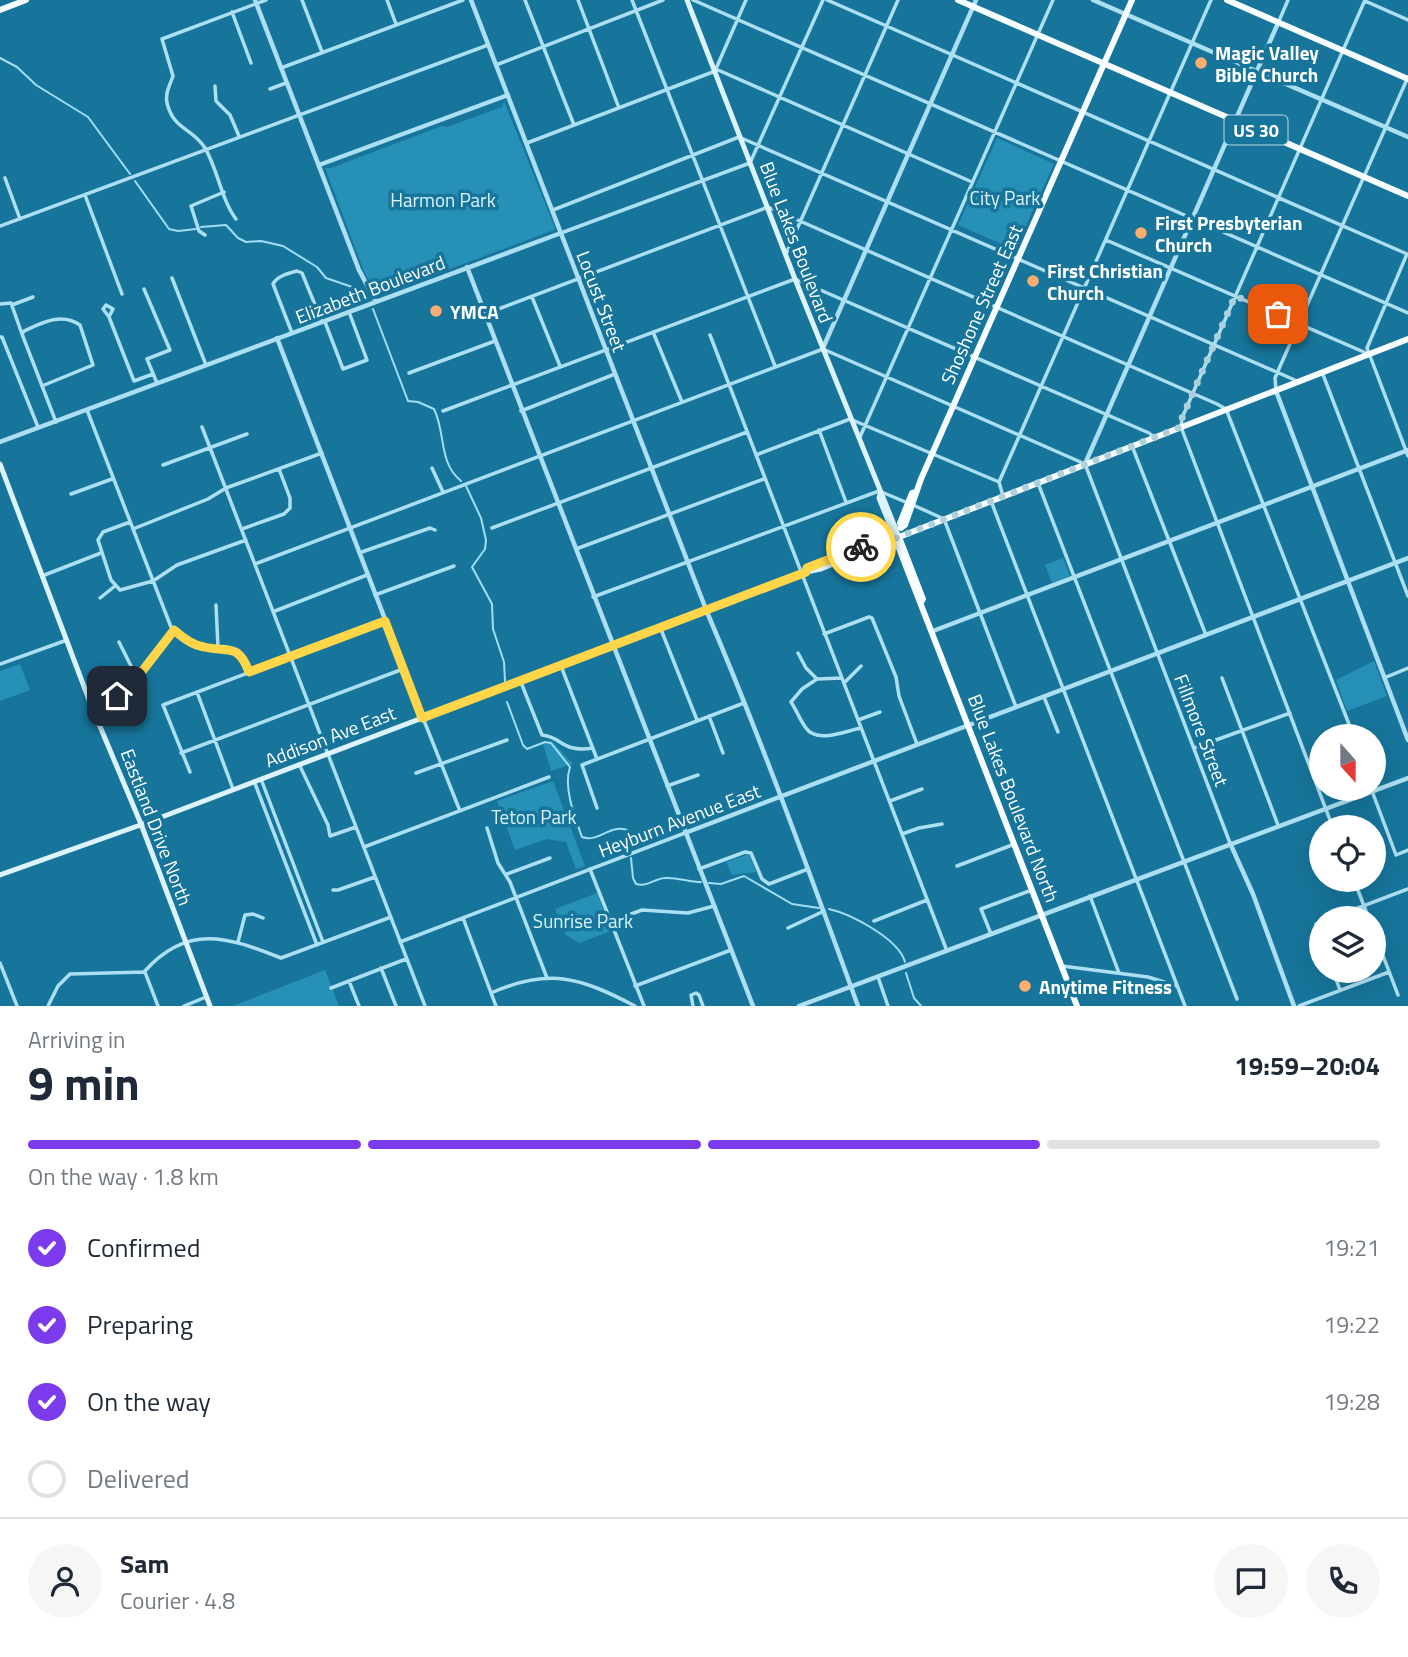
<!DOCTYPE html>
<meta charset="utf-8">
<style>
body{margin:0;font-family:"Titillium Web",sans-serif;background:#f6f6f7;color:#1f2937;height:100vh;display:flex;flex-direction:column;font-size:26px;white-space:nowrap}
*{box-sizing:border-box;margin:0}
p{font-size:23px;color:#747a83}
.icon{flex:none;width:38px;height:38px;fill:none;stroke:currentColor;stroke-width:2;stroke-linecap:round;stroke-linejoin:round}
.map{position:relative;height:1006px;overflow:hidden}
.details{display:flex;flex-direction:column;background:#fff;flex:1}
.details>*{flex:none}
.needle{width:46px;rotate:159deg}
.tools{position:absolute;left:1309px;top:724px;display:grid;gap:14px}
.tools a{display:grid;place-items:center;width:77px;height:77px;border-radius:50%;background:#fff;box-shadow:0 7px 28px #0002;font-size:35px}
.pin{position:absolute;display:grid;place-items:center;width:60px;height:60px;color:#fff;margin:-30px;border-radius:14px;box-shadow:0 4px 10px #0006}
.courier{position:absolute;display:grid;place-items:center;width:70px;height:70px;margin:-35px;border:5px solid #ffd54a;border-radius:50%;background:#fff;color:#222;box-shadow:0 2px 9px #0007}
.overview em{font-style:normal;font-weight:700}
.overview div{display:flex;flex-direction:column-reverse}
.overview{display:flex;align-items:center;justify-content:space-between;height:119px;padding:0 28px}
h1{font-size:46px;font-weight:700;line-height:52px}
.bar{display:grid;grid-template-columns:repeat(4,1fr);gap:10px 7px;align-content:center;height:84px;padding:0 28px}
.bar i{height:9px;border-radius:5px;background:#e0e1e3}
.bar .selected{background:#7c3aed}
.bar p{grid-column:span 4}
.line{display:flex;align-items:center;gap:18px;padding:0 28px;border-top:2px solid #e0e1e3}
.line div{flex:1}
.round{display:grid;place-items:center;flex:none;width:74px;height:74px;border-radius:37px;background:#f6f6f7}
ol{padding:0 28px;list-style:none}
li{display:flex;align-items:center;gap:21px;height:77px}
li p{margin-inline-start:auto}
li .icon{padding:7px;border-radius:50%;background:#7c3aed;color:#fff;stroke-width:4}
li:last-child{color:#747a83}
li i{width:38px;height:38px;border:4px solid #e0e1e3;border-radius:50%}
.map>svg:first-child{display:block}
.green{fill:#2790b7}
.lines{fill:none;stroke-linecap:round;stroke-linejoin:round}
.stream{stroke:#a0def4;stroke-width:2}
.minor{stroke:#addff2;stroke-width:3.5}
.tertiary{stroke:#addff2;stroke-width:4.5}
.secondary{stroke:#dcf3fc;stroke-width:5}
.primary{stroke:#f8fdff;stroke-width:6}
.done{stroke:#aecfdc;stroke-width:7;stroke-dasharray:0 12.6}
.route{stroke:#ffd54a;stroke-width:9}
.poi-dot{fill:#ffad6e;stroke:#17759b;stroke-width:2.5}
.labels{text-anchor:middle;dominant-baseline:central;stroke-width:7;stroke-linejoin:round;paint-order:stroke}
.shield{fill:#17759b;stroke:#b9d6e1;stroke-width:2}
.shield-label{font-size:18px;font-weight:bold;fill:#fff}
.poi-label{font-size:19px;font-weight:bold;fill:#fff;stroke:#17759b;text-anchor:start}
.park-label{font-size:19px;fill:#dbf4fc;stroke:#17759b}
.street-label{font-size:19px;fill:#fff;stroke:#17759b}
</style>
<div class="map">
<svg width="1408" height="1006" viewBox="0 0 1408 1006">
<rect width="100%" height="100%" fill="#17759b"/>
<path class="green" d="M504 101 555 228 554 230 378 296 365 274 325 168H331L442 126 447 127 502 107Z
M997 138 1054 164 1015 250 958 225Z
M1063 558 1070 576 1052 583 1045 565Z
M1374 661 1387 696 1347 711 1336 680Z
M20 664 30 690 0 701V671Z
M552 741 573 764 551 771 543 744Z
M553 781 585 866 576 869 566 842 547 839 515 850 497 801Z
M749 854 756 872 732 875 726 862Z
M597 893 611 931 579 943 566 935 555 909Z
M325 970 339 1006H233Z"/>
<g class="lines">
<path class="stream" d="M0 58 17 67 36 85 88 117 130 174
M135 181 169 229 178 231 196 229
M201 227 226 225 238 238 246 242 261 241 283 246 317 267 326 278 358 289 365 294 368 299
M373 309 408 401 418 402 434 409C446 433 438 462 461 481
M466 486 481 518 486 540 485 549 472 567 492 604 493 629 504 662 505 681
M507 702 523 745 527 749 545 742 551 743 570 767C563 788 575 817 582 837 599 843 609 824 627 830L629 851
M631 858 633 878 636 884C648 887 653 879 665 878 677 877 689 882 701 882
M709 883 721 884 744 876 792 904 819 908
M829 909C851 914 899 939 905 962
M906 973 914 998 921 1006"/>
<path class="minor" d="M302 0 322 52
M387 0 396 24
M525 0 574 125
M578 0 619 108
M632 0 775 366
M693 0 1408 313
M827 0 1407 254
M1365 1 1408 20
M232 12 251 63
M1279 21 1288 0
M496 65 663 0
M281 68 463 0
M715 71 746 0
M215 86 216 101 230 115 239 136
M270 89 286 83
M527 143 718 70 972 182
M5 178 20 219
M85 195 122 294
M553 210 739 137 1297 381
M236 219C221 199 218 170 205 148 192 127 174 131 167 103 165 93 170 85 173 76L162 39 266 0
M0 226 488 45
M561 233 750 163 823 0
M205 235 199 231 191 206 224 192
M1106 240 1366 353
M786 254 898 0
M1407 254 1367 348 1408 456
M172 278 206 365
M144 289 170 350 147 359 157 383
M532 297 560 366
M0 304 11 303 22 334
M12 305 33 297
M485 314 768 207 1217 404 1226 409 1354 737
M109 317 113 309 106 305 103 309 109 317 134 381 153 374
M325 322 343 369 367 360 349 312
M653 332 682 402
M292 333 273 284C277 276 289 273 297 271L302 273 322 322
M710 335 947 951
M0 337H2L38 427
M1322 372 1408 596
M409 373 495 341
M42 386 93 365 80 325C61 312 42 323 24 331L22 334 56 422
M1276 390 1275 378 1278 371 1408 77
M87 410 171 627C181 638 195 647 210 649 221 650 229 648 238 653L249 672
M443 411 795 279 1149 433 1154 437
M521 411 615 374
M202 427 425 1006
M819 430 846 502
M860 437 1053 0
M1132 446 1206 635
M756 455 850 419 999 482 1003 496
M163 465 247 434
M432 468 443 492
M999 482 1211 0
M1038 483 1237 999
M71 494 112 479
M991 501 1185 1006
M913 505 944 519 1016 707
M130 522 103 532 98 540 111 580 120 590 153 581 177 565 246 540
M492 528 747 432
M133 529 208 499 226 488 322 453
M242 529 284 514 290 508V498L279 469
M576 549 764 479
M359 553 430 528 435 530
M255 564 823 349 1085 464 1230 843
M42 576 101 553
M375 595 454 566
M593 597 879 491 908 503
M100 598 115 586
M216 605 218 648
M275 611 367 575
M660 627 697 720
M824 634 869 617 872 618 896 677 899 696 917 744
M119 642 137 678
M798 653 806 668 817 679
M0 664 67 640
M561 666 597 759
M842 678 817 679 802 689 791 702C797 711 800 720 806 728 817 744 845 731 861 728
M1222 678 1278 825
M1384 678 1408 668
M520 680 542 735C563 737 561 753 593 748
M844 683 861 666
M197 692 233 789
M1044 697 1058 732
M91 705C132 695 150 661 174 630
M709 716 723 753
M423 718 460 811
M858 720 880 712
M1194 748 1290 713
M181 753 403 669
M299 764 328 825 330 836 356 827
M190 772 163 705 385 621
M416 773 507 740
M261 779 323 942
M254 781 317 945
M667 786 698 775
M1372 791 1396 855 1408 850
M890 801 922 789
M597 808 582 765 744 703
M487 828 498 863 510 882 547 978
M1333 828 1181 427 1182 418 1365 0
M902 834 919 828 942 824
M364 847 549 777
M957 866 1012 845
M590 869 644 1006
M699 869 745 852 751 853 762 879 769 884 808 869
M507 874 550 858
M1354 880 1369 919
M333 890H338L375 877
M1090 896 1119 973
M463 918 496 1006
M1329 919 1408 889
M874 921 927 900
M610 922 642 910 688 913 714 906
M1321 922 1316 924 1321 939
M788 928 824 911
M1374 932 1398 995
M991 934 981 909 1032 890
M238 942 245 915 253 914 263 918
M400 942 685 833
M0 963 17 1006
M1062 966 1148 977 1177 986
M381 968 396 1006
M1333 971 1340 990
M145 972 158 1006
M878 977 888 1006
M349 981 359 1006
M635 986 731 950
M331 988 406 959
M491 993C550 967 581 978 635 1006
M48 1006 58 986 70 974 144 972C187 923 228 937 281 958L391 917
M184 1006 206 997
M693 1006 691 995 696 993 699 995 703 1006
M1299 1006 1389 972"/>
<path class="tertiary" d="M255 0 359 270 376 302
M471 0 707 612C762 741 810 874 858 1006
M1093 0 1408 137
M319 165 508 95
M467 267 753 1006
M277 338 423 718
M823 348 976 0
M1276 391 1408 740
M0 442 561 233
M1085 464 1278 23
M933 631 1408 450
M685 833 1408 558
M1230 843 1253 894 1294 1006
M799 1006 1408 778"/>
<path class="secondary" d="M0 464 91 705 141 824 210 1006
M880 494 879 498 895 538
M806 572 807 568 886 538 891 540
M0 875 146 823 806 572 821 569 899 537 795 279 687 0"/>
<path class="primary" d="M958 0 1408 196
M1227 0 1408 79
M0 10 26 0
M902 527 905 525 921 479 1132 0
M901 528 900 523 912 493 916 492
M899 537 1408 339
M899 537 923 599 921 602
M895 538 1077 1006"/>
</g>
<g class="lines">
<path class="done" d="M861 547 886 538 891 540 1181 427 1182 418 1235 296 1278 314"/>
<path class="route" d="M117 696 137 678 174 630C183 638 192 645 204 647 228 653 238 642 249 672L385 621 422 718 801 574 806 572 807 568 861 547"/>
</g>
<g class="poi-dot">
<circle cx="1201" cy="63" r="7"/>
<circle cx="1141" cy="233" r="7"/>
<circle cx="1033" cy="281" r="7"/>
<circle cx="436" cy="311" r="7"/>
<circle cx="1025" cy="986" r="7"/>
</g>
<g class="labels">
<rect class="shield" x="1224.5" y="115.5" width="63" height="29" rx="5"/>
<g class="shield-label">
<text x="1256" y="130">US 30</text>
</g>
<g class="poi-label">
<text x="1215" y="52">Magic Valley<tspan x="1215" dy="22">Bible Church</tspan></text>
<text x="1155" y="222">First Presbyterian<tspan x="1155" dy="22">Church</tspan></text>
<text x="1047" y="270">First Christian<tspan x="1047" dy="22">Church</tspan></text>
<text x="450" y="311">YMCA</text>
<text x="1039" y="986">Anytime Fitness</text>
</g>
<g class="park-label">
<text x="1005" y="197">City Park</text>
<text x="443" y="199">Harmon Park</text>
<text x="534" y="816">Teton Park</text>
<text x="583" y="920">Sunrise Park</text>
</g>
<g class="street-label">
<text transform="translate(797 242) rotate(69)">Blue Lakes Boulevard</text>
<text transform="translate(370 289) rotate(-21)">Elizabeth Boulevard</text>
<text transform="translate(602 301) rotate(69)">Locust Street</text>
<text transform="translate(981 304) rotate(-66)">Shoshone Street East</text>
<text transform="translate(1202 730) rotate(69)">Fillmore Street</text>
<text transform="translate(330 736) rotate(-21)">Addison Ave East</text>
<text transform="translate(1014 798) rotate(69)">Blue Lakes Boulevard North</text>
<text transform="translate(679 820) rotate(-21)">Heyburn Avenue East</text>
<text transform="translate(157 827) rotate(69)">Eastland Drive North</text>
</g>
</g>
</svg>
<div class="tools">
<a><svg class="needle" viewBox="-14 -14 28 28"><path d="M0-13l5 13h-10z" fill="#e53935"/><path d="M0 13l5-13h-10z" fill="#747a83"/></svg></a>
<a><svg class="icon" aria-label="locate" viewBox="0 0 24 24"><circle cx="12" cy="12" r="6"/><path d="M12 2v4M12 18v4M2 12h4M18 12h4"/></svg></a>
<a><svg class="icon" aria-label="layers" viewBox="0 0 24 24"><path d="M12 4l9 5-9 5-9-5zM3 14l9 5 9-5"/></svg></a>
</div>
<div class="pin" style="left:1278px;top:314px;background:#ea580c"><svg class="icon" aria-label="bag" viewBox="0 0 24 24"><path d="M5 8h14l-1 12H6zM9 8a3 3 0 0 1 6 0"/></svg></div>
<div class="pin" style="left:117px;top:696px;background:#1f2937"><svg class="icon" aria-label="home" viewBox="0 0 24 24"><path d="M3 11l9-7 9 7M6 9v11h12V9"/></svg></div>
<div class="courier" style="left:861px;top:547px"><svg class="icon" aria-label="bike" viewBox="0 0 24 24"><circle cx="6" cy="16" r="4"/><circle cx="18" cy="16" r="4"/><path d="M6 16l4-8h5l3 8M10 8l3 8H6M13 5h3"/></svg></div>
</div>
<section class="details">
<div class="overview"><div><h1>9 min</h1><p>Arriving in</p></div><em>19:59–20:04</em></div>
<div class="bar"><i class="selected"></i><i class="selected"></i><i class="selected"></i><i></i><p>On the way · 1.8 km</p></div>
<ol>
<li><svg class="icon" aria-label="check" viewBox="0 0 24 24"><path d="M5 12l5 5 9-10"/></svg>Confirmed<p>19:21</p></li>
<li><svg class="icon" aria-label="check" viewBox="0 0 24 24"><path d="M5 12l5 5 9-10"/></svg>Preparing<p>19:22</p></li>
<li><svg class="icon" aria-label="check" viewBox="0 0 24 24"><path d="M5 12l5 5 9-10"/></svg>On the way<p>19:28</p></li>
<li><i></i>Delivered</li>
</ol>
<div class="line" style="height:126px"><a class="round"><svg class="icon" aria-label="person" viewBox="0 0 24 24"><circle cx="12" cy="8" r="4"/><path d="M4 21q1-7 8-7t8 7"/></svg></a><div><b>Sam</b><p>Courier · 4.8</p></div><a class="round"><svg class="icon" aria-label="chat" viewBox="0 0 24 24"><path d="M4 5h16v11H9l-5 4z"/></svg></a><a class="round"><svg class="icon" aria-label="phone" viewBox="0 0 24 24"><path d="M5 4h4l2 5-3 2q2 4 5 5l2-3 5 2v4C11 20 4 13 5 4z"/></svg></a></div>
</section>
